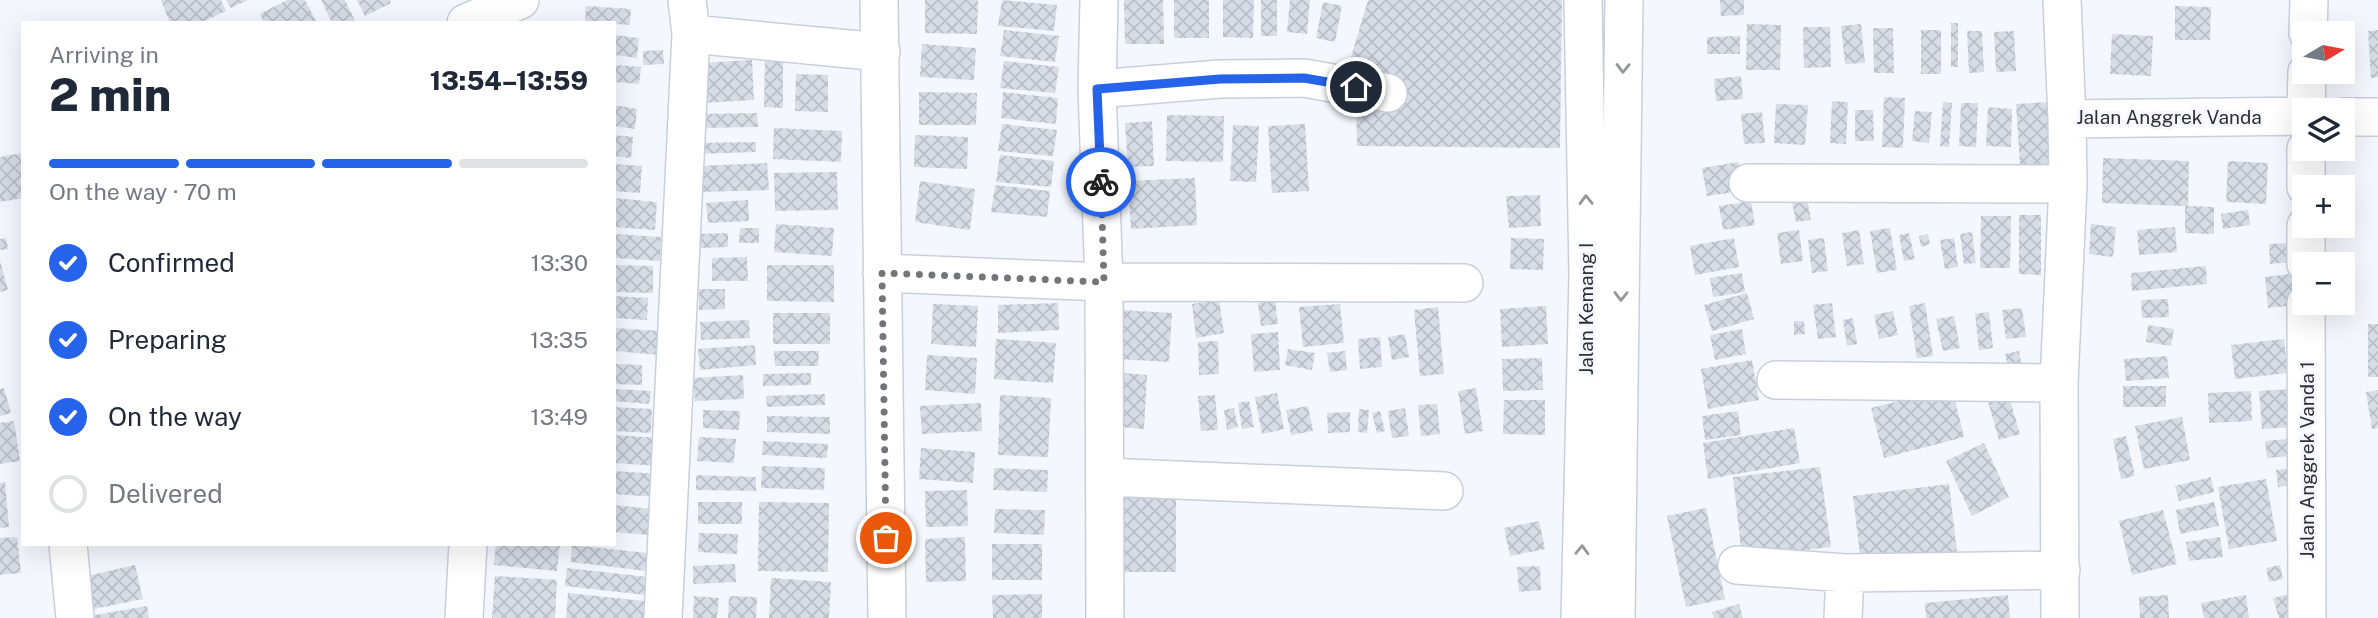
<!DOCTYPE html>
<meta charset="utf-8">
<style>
body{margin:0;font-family:"Public Sans",sans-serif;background:#f6f6f7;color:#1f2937;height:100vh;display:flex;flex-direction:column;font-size:26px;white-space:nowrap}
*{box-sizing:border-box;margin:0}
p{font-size:23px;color:#747a83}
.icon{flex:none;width:38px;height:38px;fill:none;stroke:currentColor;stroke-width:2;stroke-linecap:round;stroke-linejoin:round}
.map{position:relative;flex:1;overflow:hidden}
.panel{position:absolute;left:21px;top:21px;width:595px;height:525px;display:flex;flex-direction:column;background:#fff;border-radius:0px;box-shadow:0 7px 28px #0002}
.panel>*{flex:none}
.needle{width:46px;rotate:80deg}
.fabs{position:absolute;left:2292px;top:21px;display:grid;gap:14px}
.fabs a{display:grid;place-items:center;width:63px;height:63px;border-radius:0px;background:#fff;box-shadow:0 7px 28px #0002;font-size:35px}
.pin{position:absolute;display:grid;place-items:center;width:60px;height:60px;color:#fff;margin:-30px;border:4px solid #fff;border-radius:50%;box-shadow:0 2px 7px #0007}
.courier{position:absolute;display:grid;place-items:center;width:70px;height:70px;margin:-35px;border:5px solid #2563eb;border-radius:50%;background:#fff;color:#222;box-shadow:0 2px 9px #0007}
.summary em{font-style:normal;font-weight:800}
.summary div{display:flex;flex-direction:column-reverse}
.summary{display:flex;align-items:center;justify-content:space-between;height:119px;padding:0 28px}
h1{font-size:46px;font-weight:800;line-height:52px}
.bar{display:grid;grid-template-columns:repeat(4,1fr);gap:10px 7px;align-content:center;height:84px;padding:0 28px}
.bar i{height:9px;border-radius:5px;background:#e0e1e3}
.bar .current{background:#2563eb}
.bar p{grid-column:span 4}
ol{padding:0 28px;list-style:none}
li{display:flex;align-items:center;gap:21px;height:77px}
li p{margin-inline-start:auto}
li .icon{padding:7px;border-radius:50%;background:#2563eb;color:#fff;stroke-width:4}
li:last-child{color:#747a83}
li i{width:38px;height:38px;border:4px solid #e0e1e3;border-radius:50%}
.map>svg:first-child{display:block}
.building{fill:url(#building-cross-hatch)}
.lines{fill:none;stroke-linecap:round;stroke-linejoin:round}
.minor-casing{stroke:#c9cfda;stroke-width:40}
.minor{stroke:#fff;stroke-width:37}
.oneway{stroke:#969799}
.done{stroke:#73757a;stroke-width:7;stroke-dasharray:0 12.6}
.route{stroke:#2563eb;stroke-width:9}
.labels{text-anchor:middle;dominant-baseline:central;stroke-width:6;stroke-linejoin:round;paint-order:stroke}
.street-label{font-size:19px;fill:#2d2f33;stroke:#f4f8fe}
</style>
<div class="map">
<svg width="2378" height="618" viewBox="0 0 2378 618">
<defs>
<pattern id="building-cross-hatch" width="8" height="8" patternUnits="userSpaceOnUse" patternTransform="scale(1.75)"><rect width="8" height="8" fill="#d7dde7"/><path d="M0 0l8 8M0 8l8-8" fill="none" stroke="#b9bec7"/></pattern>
</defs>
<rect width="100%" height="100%" fill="#f4f8fe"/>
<path class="building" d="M161 0H221L226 11 200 23H170Z
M226 0H248L231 8Z
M287 0H305L317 23H264L260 14Z
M321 0H345L356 23H332Z
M357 0H390L391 3 365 16Z
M925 0H978L977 34 925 33Z
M1002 0 1057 5 1054 31 998 26Z
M1124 0H1163L1164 44H1125Z
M1174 0H1209V38H1174Z
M1223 0H1254L1253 38 1223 37Z
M1261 0H1277V36H1261Z
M1290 0H1310L1307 34 1287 32Z
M1368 0H1562L1560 148 1357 146 1356 97 1346 74Z
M1720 0H1744V15L1721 16Z
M1323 2 1342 6 1335 42 1316 38Z
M586 6 631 9 630 25 585 22Z
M2175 6 2211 7 2210 40H2175Z
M1951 23H1958V67H1951Z
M1747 24 1781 25 1780 70H1746Z
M1861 24 1865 63 1845 64 1841 26Z
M1803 27H1830L1831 67 1804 68Z
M1873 28H1893L1894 73H1874Z
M1004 30 1059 36 1055 62 1000 56Z
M1921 30H1941V74H1921Z
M2378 30V77L2371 78 2368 31Z
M1967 31H1982L1984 72 1969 73Z
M2014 31 2016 71 1996 72 1994 32Z
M2112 34 2153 36 2151 76 2110 74Z
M614 35 639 38 637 58 614 55Z
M1740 36V54H1707V37Z
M922 44 976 48 974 80 920 77Z
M663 50 664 64 643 65V51Z
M765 56H783V108L764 107Z
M752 60 754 100 703 103 700 63Z
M1004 61 1059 67 1055 93 1000 88Z
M614 65 641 67 639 84 614 82Z
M796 74 828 75V112L795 111Z
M1741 76 1743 99 1716 101 1714 79Z
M919 92 977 93 976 125H919Z
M1003 92 1058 98 1056 124 1001 118Z
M1884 97 1905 98 1903 148 1882 147Z
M1832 101 1848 102 1846 144 1830 143Z
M1943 102 1952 103 1949 147 1940 146Z
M2049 102 2054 164 2020 166 2016 104Z
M1961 103H1978L1976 147 1959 146Z
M1776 104 1808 105 1805 145 1774 143Z
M614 105 637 109 635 129 614 126Z
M1988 107 2012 109 2011 147 1986 146Z
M1855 110H1873L1874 141H1855Z
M1915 111 1932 112 1929 143 1912 141Z
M1762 112 1765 143 1744 144 1741 114Z
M757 113 758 127 698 128V114Z
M1167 115 1224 116 1223 162 1166 161Z
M1152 121 1154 166 1128 167 1125 123Z
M1002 124 1057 130 1053 156 998 151Z
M1305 124 1309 191 1272 193 1268 126Z
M1233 125 1259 126 1256 182 1230 181Z
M774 128 842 131 841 162 773 159Z
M614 135 633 137 631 158 614 156Z
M915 135 968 137 967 169 914 167Z
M756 142V152L696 154 695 143Z
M23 153V198L0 202V157Z
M1000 155 1054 161 1051 187 996 182Z
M2103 158 2189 161 2188 206 2214 207V234L2185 233V206L2102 203Z
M2228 161 2268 163 2266 204 2226 202Z
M1738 162 1743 191 1707 196 1702 168Z
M767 163 769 190 697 192 696 166Z
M614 164 642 166 640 193 614 191Z
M837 172 838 210 775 211 774 173Z
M1195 178 1197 225 1131 229 1128 181Z
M920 181 975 189 970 230 915 222Z
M995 185 1050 191 1047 217 991 212Z
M1806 194 1811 220 1796 222 1791 197Z
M1540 195 1541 226 1509 228 1506 196Z
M614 198 657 202 655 230 614 227Z
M748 200 749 221 708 223 706 203Z
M1751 201 1755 225 1723 230 1719 206Z
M2248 210 2250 225 2223 229 2221 214Z
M2019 215H2041V275L2019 274Z
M1981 216H2011L2010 268H1980Z
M776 224 834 228 832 256 774 252Z
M2091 224 2116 227 2113 257 2089 254Z
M2175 227 2177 252 2139 255 2137 230Z
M740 228H759V243H739Z
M1890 228 1897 270 1877 273 1870 231Z
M1799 230 1803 261 1781 264 1777 233Z
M1859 230 1864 264 1847 266 1842 233Z
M1972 232 1976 263 1964 264 1960 234Z
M728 233V247L698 248 697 234Z
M1909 233 1915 259 1904 261 1899 235Z
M614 234 661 237 660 261 614 258Z
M1928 234 1930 244 1921 247 1919 236Z
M6 238 8 249 0 250V239Z
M1511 238 1544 239 1543 270 1510 269Z
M1734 238 1739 267 1695 275 1690 246Z
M1824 238 1828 271 1812 273 1808 240Z
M1954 238 1958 267 1945 269 1940 240Z
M2291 243 2292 262 2270 264 2269 244Z
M747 257 748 281H712V258Z
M0 261 8 290 0 292Z
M614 265 653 266V293L614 292Z
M767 265H834V302L767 301Z
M2206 266 2207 284 2132 291 2131 273Z
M1742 273 1745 292 1713 297 1710 278Z
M2291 274 2294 305 2268 308 2265 277Z
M699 289H725V309L699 310Z
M1747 293 1754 319 1712 331 1704 305Z
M614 296 648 298 647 320 614 318Z
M2168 299 2169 317 2142 318 2141 300Z
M1219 300 1224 333 1196 338 1192 304Z
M1275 301 1278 324 1261 326 1258 303Z
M1058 303 1059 330 998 333V305Z
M1832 303 1836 337 1818 339 1813 305Z
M1925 303 1933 356 1917 358 1909 306Z
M933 304 978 306 976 347 931 344Z
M1340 304 1344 343 1303 347 1299 307Z
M1546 306 1548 344 1502 347 1500 309Z
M1438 307 1444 374 1420 376 1414 310Z
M2022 308 2026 337 2006 339 2002 310Z
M1121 310 1172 313 1169 362 1118 359Z
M1893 311 1898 335 1879 339 1874 315Z
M1989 312 1993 348 1979 350 1975 314Z
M773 313H830V344H773Z
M1954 316 1960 348 1943 351 1936 319Z
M1853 318 1857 344 1847 346 1843 320Z
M749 320 750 338 701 340 700 322Z
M1794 321H1804L1805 334 1794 335Z
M2368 324H2378V377H2368Z
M2148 325 2174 329 2171 346 2146 342Z
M614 328 662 331 660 355 614 351Z
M1742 329 1746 354 1715 360 1710 335Z
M1278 332 1280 370 1254 372 1251 334Z
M1405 334 1409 357 1392 360 1388 337Z
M1380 337 1382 367 1360 369 1358 339Z
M996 339 1056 343 1053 383 994 379Z
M2284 339 2288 373 2235 379 2231 345Z
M1218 341 1219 374 1199 375 1198 342Z
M755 345 756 365 700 370 698 349Z
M1288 349 1315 353 1312 370 1285 365Z
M774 351H819L818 366H775Z
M1345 351 1347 370 1330 372 1327 353Z
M2019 351 2022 367 2009 370 2005 354Z
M927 355 977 358 975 394 925 390Z
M2167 356 2169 378 2126 381 2124 359Z
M1542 358 1543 390 1503 391 1502 359Z
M1752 360 1759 400 1708 409 1701 369Z
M614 364 642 365V385L614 384Z
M1113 372 1147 375 1144 429 1109 426Z
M811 373V385L763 386V374Z
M743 375 744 399 695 401 693 378Z
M2123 386H2166V407H2123Z
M4 388 11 413 0 416V389Z
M1476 388 1483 431 1465 434 1458 391Z
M1952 388 1964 437 1884 458 1871 408Z
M614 389 651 391 649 404 614 401Z
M2292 389 2294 427 2262 429 2259 391Z
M2378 390V428L2372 429 2366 392Z
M2251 391 2252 421 2209 423 2208 393Z
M1277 393 1284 429 1262 434 1255 397Z
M2008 393 2020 434 1999 440 1987 398Z
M825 394V405L767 407 766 396Z
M1000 395 1051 398 1048 457 998 455Z
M1215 395 1218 430 1201 431 1198 396Z
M1504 400H1545V435L1503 434Z
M1249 401 1254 427 1242 429 1238 403Z
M981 403 982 431 922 434 920 406Z
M1437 404 1440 434 1421 436 1418 405Z
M1308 406 1313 431 1291 435 1286 410Z
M614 407 652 409 651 433 614 431Z
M1234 408 1238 427 1227 430 1224 410Z
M1405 408 1409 436 1392 438 1388 411Z
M1359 409 1369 410 1367 433 1358 432Z
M703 410 740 411 739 430 703 428Z
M1380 411 1385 431 1377 433 1372 413Z
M1738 411 1741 435 1705 440 1702 416Z
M1350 412V432L1328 433 1327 413Z
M767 416 830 417V434L767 432Z
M2182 417 2190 460 2144 469 2135 426Z
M14 421 20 461 0 464V423Z
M1794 428 1800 463 1708 479 1703 443Z
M614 435 661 438 659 466 614 463Z
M2126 436 2135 476 2121 479 2113 439Z
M699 437 736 439 734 463 697 461Z
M2289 439 2290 456 2267 458 2265 441Z
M763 441 828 444 827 458 762 455Z
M1984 443 2009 497 1972 516 1946 461Z
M921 448 975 452 973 483 919 479Z
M762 466 825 468 824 490 761 488Z
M1820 467 1831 547 1742 557 1733 477Z
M994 468 1048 470 1047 492 993 490Z
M2290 468 2292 485 2278 487 2276 470Z
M614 471 660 474 658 497 614 494Z
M696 475 756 477V491L696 490Z
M2211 477 2214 492 2179 501 2175 486Z
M2266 479 2277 541 2229 549 2218 487Z
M5 482 9 527 0 528V483Z
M1949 484 1957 552 1861 564 1853 496Z
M967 490 968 526 926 527 925 491Z
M1113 492H1176V572H1113Z
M698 502H742V524H698Z
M759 502 829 503 828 572 758 571Z
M2214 502 2219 526 2180 534 2176 510Z
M614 505 653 509 651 535 614 532Z
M1706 508 1725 599 1686 607 1667 516Z
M995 509 1045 510 1044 535 994 533Z
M2163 510 2177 564 2132 575 2119 521Z
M1539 521 1545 549 1510 556 1504 528Z
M699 533 738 534 737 554 698 552Z
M17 537 21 573 0 575V538Z
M965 537 966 581 926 582 925 539Z
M2220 537 2223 557 2189 561 2186 542Z
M496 544H560L557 571 494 565Z
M992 544H1042V580H992Z
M572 545 657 554 655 572 571 562Z
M735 564 736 582 693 584V566Z
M135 565 143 599 94 609 87 576Z
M2280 565 2283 579 2269 582 2266 568Z
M1540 566 1541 590 1519 592 1517 567Z
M567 568 648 577 646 595 565 586Z
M495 576 557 580 555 618H492Z
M771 578 831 582 829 618H769Z
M568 593 644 601 643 618H566Z
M1042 594V618H993L992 595Z
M2289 594 2296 618H2279L2273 598Z
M2008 595 2010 618H1926L1925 603Z
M2168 595 2169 618H2140L2139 597Z
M2246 595 2249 618H2204L2201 603Z
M694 596 719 598 717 618H693Z
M729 596 757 597 756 618H728Z
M1739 604 1743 618H1714L1712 612Z
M147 606 149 618H85L84 617Z"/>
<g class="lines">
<defs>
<path id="minor" d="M879 0 887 618
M1099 0 1097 89 1104 282 1105 618
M2062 0 2067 119 2305 116
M466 23 520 0
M2308 33 2309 0
M691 34 881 52
M1097 89 1220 79 1304 78 1388 93 1339 84
M2306 110 2307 72
M2343 117H2378
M2306 149V187
M1748 183 2068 184
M2306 226V264
M882 273 1104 282 1464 283
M2306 303 2307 618
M1776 380 2059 383
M1105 477 1444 491
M68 544 75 618
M1737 565 1845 573 2061 570
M464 618 468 544
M663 618 691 34 687 0
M1580 618 1588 274 1583 0
M1616 618 1624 0
M1843 618 1845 573
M2060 618 2059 383 2068 184 2067 119"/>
</defs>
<use href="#minor" class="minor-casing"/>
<use href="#minor" class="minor"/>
</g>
<defs><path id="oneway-chevron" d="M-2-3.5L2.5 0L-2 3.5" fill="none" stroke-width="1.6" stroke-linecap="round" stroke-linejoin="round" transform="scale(1.75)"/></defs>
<g class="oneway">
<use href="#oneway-chevron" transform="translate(1623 68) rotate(91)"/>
<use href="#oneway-chevron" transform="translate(1586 200) rotate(-91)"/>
<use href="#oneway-chevron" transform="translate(1621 296) rotate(91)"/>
<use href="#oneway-chevron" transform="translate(1582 550) rotate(-88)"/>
</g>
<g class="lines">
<path class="done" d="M886 538 882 273 1104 282 1101 182"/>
<path class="route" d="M1101 182 1097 89 1220 79 1304 78 1356 87"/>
</g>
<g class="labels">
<g class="street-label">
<text x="2169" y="117">Jalan Anggrek Vanda</text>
<text transform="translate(1586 309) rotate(-90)">Jalan Kemang I</text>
<text transform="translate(2307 460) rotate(-90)">Jalan Anggrek Vanda 1</text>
</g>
</g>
</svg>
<div class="fabs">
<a><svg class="needle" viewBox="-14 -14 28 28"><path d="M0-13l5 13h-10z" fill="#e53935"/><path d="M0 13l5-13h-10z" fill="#747a83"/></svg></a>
<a><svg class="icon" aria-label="layers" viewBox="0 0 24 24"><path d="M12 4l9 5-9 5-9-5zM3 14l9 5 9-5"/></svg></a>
<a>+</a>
<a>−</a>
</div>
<div class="pin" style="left:886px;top:538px;background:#ea580c"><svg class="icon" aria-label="bag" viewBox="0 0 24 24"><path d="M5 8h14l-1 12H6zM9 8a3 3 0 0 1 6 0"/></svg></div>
<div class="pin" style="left:1356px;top:87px;background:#1f2937"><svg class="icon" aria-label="home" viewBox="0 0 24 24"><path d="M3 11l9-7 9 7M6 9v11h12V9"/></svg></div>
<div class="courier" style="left:1101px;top:182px"><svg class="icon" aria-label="bike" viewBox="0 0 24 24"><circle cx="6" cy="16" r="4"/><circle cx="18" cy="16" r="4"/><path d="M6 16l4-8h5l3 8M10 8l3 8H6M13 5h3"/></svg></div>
<section class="panel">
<div class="summary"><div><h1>2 min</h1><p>Arriving in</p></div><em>13:54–13:59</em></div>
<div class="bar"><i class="current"></i><i class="current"></i><i class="current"></i><i></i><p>On the way · 70 m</p></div>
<ol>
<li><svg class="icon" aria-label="check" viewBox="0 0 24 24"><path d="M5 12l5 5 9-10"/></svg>Confirmed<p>13:30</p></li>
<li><svg class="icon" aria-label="check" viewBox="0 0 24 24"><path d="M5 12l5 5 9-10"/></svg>Preparing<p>13:35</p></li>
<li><svg class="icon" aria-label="check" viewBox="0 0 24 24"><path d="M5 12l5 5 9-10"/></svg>On the way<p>13:49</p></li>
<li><i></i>Delivered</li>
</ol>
</section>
</div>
